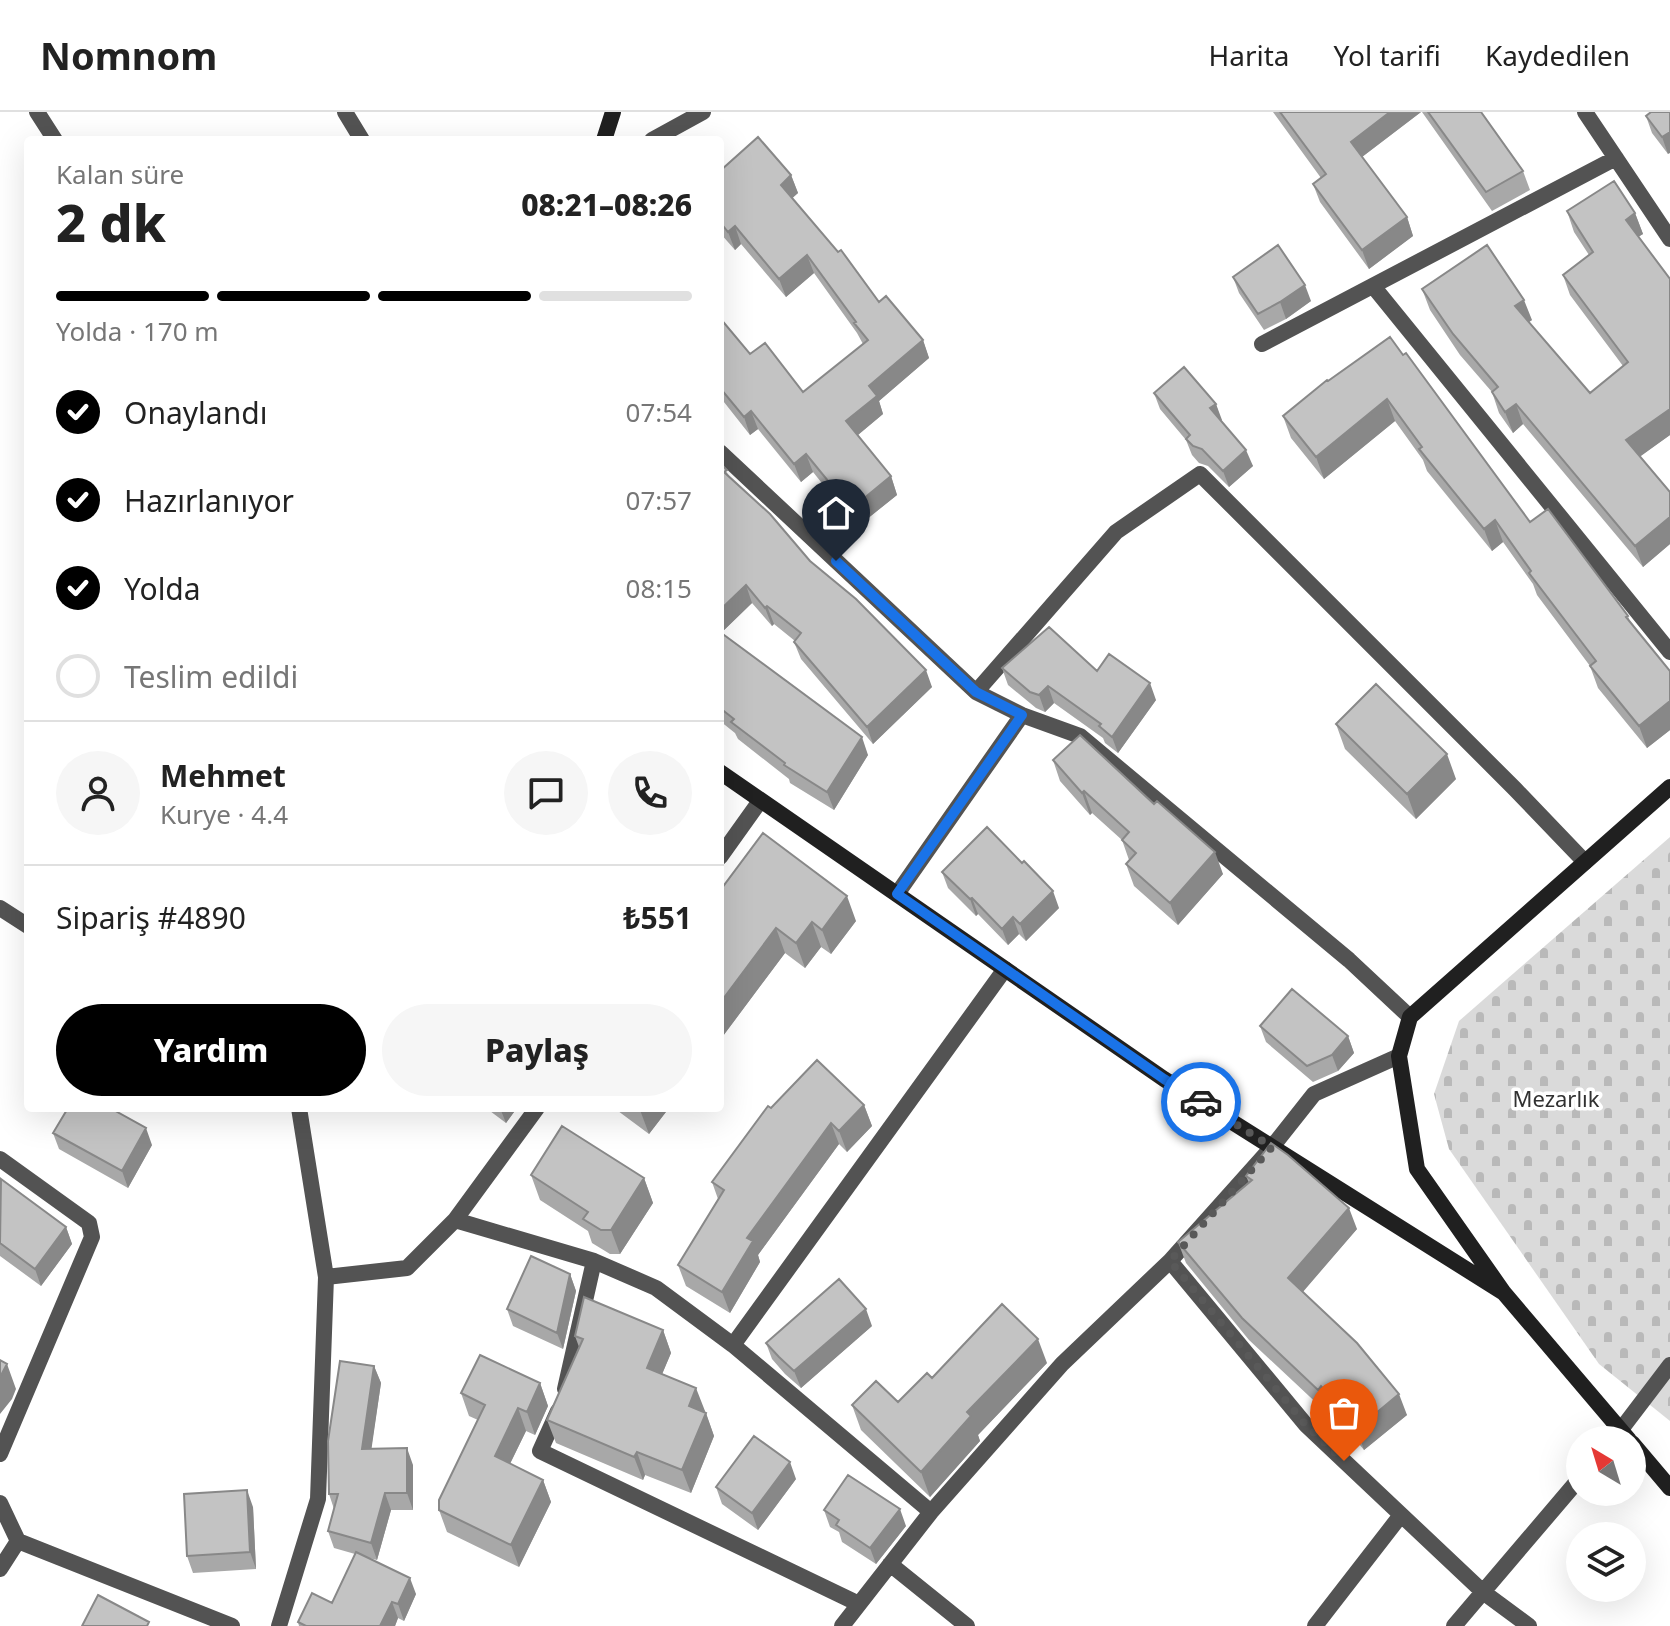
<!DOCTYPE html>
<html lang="tr">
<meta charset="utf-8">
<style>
body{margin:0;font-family:"Noto Sans",sans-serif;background:#f6f6f6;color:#222;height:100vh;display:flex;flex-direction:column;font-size:30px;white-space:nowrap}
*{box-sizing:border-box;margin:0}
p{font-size:26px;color:#767676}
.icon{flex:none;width:44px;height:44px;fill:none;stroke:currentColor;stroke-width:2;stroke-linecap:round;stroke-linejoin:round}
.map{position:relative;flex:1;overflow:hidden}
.panel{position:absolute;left:24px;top:24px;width:700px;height:976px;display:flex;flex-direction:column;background:#fff;border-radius:8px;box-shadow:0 8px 32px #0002}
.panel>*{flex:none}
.needle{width:52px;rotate:322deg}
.fabs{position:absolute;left:1566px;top:1314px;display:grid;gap:16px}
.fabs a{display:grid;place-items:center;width:80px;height:80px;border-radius:50%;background:#fff;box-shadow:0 8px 32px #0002;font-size:40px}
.pin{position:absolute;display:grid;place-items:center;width:68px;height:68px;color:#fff;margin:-82px -34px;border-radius:50% 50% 50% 0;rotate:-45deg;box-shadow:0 0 8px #0007}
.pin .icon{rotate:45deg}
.courier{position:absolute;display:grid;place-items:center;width:80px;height:80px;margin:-40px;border:6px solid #1a73e8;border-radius:50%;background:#fff;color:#222;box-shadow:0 2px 10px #0007}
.head em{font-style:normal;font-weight:800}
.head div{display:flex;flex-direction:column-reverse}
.head{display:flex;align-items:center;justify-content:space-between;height:136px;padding:0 32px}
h1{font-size:52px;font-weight:800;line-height:60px}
.bar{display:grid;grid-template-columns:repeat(4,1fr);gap:12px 8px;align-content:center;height:96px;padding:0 32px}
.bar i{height:10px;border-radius:6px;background:#e0e0e0}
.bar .active{background:#000}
.bar p{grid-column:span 4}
.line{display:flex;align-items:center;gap:20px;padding:0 32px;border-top:2px solid #e0e0e0}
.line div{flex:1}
.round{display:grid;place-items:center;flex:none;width:84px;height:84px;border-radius:42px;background:#f6f6f6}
ol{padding:0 32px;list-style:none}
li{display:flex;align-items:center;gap:24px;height:88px}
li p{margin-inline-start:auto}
li .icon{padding:8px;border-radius:50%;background:#000;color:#fff;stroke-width:4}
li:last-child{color:#767676}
li i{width:44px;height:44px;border:4px solid #e0e0e0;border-radius:50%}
.primary-button{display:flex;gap:16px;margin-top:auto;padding:16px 32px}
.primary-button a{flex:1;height:92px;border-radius:48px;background:#000;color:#fff;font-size:32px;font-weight:800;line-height:92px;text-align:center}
.primary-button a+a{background:#f6f6f6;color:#222}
header{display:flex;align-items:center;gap:48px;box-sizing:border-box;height:112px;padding:0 40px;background:#fff;border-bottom:2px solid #e0e0e0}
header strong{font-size:38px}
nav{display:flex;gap:44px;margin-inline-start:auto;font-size:28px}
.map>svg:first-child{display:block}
.cemetery{fill:url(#cemetery-stones)}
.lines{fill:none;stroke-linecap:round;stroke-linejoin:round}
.street{stroke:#535353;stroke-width:16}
.secondary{stroke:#202020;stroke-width:16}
.wall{fill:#a8a8a8}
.shaded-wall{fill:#888}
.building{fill:#c3c3c3;stroke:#888;stroke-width:2}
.done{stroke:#595959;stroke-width:8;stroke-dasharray:0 14.4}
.route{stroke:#1a73e8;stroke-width:10}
.labels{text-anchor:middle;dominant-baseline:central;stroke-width:7;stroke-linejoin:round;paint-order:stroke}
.park-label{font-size:22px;fill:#313131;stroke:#fff}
</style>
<header>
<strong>Nomnom</strong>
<nav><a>Harita</a><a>Yol tarifi</a><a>Kaydedilen</a></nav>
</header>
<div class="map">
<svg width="1670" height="1514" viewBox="0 0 1670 1514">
<defs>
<pattern id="cemetery-stones" width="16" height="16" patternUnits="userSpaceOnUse" patternTransform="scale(2)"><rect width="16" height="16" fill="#dadada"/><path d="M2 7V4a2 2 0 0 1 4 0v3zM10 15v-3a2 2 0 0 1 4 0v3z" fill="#b9b9b9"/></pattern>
</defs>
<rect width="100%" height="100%" fill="#fff"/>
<path class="cemetery" d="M1670 725V1309L1599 1252 1449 1037 1434 982 1459 909Z"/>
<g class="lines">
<path class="street" d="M37 0 55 28
M345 0 362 28
M1585 0 1670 127
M652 28 703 0
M1373 174 1670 540
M1262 232 1616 46
M720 340 976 580 1022 603 1080 624 1349 848 1410 905
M976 580 1116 420 1200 362 1515 677 1585 750
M720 745 760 689
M897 782 1022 603
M0 796 28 814
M0 1047 89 1111 92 1125 0 1342
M455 1108 594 1149 656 1176 733 1233 931 1400
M1170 1149 1306 1313 1483 1480 1529 1514
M326 1165 407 1156 455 1108 537 996
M733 1233 1005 857
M565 1277 594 1149
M558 1299 540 1339 859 1492
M1613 1328 1670 1253
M0 1391 18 1429 232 1514
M890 1452 967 1514
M0 1457 18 1429
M279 1514 318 1387 326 1165 299 996
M842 1514 931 1400 1062 1252 1170 1149 1272 1035 1314 982 1399 944
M1315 1514 1401 1403
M1454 1514 1580 1366"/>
<path class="secondary" d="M604 28 613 0
M720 660 1164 967 1504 1181
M1629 1328 1504 1181 1417 1057 1399 944 1410 905 1670 675
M1632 1331 1670 1376"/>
</g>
<path class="wall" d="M1273 0H1421L1362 45 1407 105 1413 124 1369 157 1320 90 1313 72 1321 66Z
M1422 0H1481L1523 59 1530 78 1492 99Z
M1670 0 1668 42 1652 21 1646 4Z
M720 59 791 63 798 81 792 86 879 190 923 228 929 246 879 289 883 302 858 323 891 364 897 383 857 415 813 360 801 370 758 317 750 323 720 285V206L750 242 803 280 863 232 857 221 814 161 786 185 741 132 735 138 720 121Z
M1567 99 1635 101 1643 122 1638 125 1670 167V323L1640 344 1670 380V432L1643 455 1523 312 1513 321 1499 301 1492 280 1460 243 1430 198 1422 177 1532 208 1529 210 1590 281 1623 254 1570 183 1563 163 1589 143 1574 120Z
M1233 165 1311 189 1286 207 1264 218 1239 181Z
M1390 225 1530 410 1628 504 1630 510 1670 559V618L1647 636 1598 576 1590 554 1537 483 1533 472 1503 430 1492 439 1427 359 1423 348 1395 309 1324 367 1291 326 1283 304Z
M1154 281 1216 292 1221 309 1253 354 1229 375 1208 354 1199 351 1192 343 1186 328 1160 297Z
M720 351 730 365 932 575 873 632 801 547 794 530 795 529 774 512 772 514 752 491 721 521 868 643 834 698 790 671 789 667 738 627 735 621 720 609Z
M1002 556 1097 559 1156 588 1118 641 1105 631 1103 626 1054 591 1045 600 1036 596 1008 573Z
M1336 612 1456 667 1416 707 1345 637Z
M1053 648 1223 762 1178 813 1134 774 1126 752 1129 748 1122 728 1092 701 1090 703 1060 669Z
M942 760 1059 796 1026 829 1019 822 1008 833 978 802 976 804 948 776Z
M722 776 856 809 831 842 821 835 805 856 785 841 720 928V781L723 778Z
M1260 914 1348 924 1354 941 1338 959 1313 970 1266 930Z
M864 993 872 1014 847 1040 839 1032 758 1143 760 1150 730 1201 686 1174 678 1153 718 1087 712 1070 771 996Z
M486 996H517L506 1011Z
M614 996H669L649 1022Z
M53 1021 152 1033 128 1076 59 1037Z
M531 1063 644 1066 653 1091 620 1142H610L592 1131 588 1119 540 1088Z
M1246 1064 1357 1117 1302 1180 1407 1303 1364 1338 1329 1295 1325 1299 1249 1228 1186 1151 1178 1130 1249 1071Z
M0 1069 66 1115 72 1132 41 1174 0 1144Z
M570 1162 576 1179 563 1237 513 1214 507 1197Z
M872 1214 801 1276 785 1262 772 1247 766 1231Z
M663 1218 671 1241 662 1262 705 1299 714 1324 691 1381 645 1363 643 1368 556 1331 547 1308 579 1235 575 1224Z
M1047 1251 978 1323 980 1329 930 1385 861 1318 852 1293 898 1290 932 1266Z
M374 1254 381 1271 371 1337 413 1353V1398H391L377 1448 365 1445 416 1482 404 1509 398 1506 395 1514H299L298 1510 332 1491 355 1442 334 1436 328 1419 334 1397 329 1382Z
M540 1271 548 1294 535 1323 526 1319 510 1352 543 1368 551 1390 519 1455 447 1420 439 1398 478 1308 469 1304 461 1281Z
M796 1367 758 1418 722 1392 716 1375Z
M253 1395 256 1457 193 1461 187 1444Z
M824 1398 906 1414 876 1452 842 1430 839 1420 830 1415Z"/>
<path class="shaded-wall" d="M1390 0H1421L1358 48 1351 30Z
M1670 20V41L1668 42 1662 25Z
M791 63 798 81 787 91 781 73Z
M1635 101 1643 122 1633 128 1626 108Z
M1407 105 1413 124 1369 157 1362 138Z
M735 114 741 132 735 138 728 120Z
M807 143 814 161 786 185 779 167Z
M1305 173 1311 189 1286 207 1280 190Z
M1524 188 1532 208 1523 214 1515 194Z
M923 228 929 246 879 289 883 302 853 327 846 309 869 274Z
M1387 287 1395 309 1324 367 1316 345Z
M1216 292 1222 308 1216 313 1210 296Z
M1516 292 1523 312 1513 321 1505 300Z
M1670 297V323L1634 349 1626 328Z
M751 299 758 317 750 323 744 305Z
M1246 338 1253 354 1229 375 1223 359Z
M806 342 813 360 801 370 794 352Z
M891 364 897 383 857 415 851 397Z
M1670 405V432L1643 455 1635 434Z
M1495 408 1503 430 1492 439 1484 417Z
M746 473 752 491 720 522V498Z
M767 494 774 512 772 514 765 496Z
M926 558 932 575 873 632 867 615Z
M1150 571 1156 588 1118 641 1112 625Z
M1048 574 1054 591 1045 600 1039 583Z
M1670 589V618L1647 636 1639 614Z
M862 625 868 643 834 698 827 680Z
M1447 642 1456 667 1416 707 1407 682Z
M1084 679 1092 701 1090 703 1082 681Z
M1215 740 1223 762 1178 813 1170 791Z
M1053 779 1059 796 1026 829 1020 812Z
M847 784 856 809 831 842 822 818Z
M972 786 978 802 976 804 970 787Z
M1013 805 1019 822 1008 833 1002 817Z
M812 810 821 835 805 856 796 831Z
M776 816 785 841 720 928V891Z
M1348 924 1354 941 1338 959 1332 943Z
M864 993 872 1014 847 1040 839 1019Z
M500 996H517L506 1011Z
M641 996H669L649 1022 640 998Z
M831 1011 839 1032 758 1143 760 1150 730 1201 722 1180 747 1126Z
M146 1016 152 1033 128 1076 122 1059Z
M644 1066 653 1091 620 1142 611 1118Z
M1349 1096 1357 1117 1296 1188 1288 1166Z
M66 1115 72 1132 41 1174 35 1157Z
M570 1162 576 1179 563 1237 557 1221Z
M866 1197 872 1214 801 1276 794 1259Z
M663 1218 671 1241 655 1279 647 1256Z
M1038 1227 1047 1251 978 1323 980 1329 930 1385 921 1360 967 1300Z
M7 1252 16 1277 12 1287 0 1302V1265Z
M374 1254 381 1271 369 1354 362 1337Z
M540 1271 548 1294 535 1323 527 1300Z
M1321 1274 1329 1295 1325 1299 1318 1278Z
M696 1276 705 1299 697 1317 689 1294Z
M1399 1282 1407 1303 1364 1338 1357 1317Z
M518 1296 526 1319 503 1366 495 1344Z
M706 1301 714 1324 691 1381 682 1358Z
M407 1336 413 1353V1398L407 1381Z
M637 1340 645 1363 643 1368 634 1345Z
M790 1350 796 1367 758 1418 752 1401Z
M543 1368 551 1390 519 1455 511 1433Z
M247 1378 253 1395 256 1457 250 1440Z
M385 1381 391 1398 377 1448 371 1431Z
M900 1397 906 1414 876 1452 870 1436Z
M410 1466 416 1482 404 1509 398 1492Z
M392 1490 398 1506 395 1514H380Z"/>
<path class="building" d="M1280 0H1390L1351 30 1407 105 1362 138 1313 72 1326 62Z
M1428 0H1481L1523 59 1486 80Z
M1651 0H1670V20L1662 25 1646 4Z
M758 25 791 63 781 73 838 140 841 138 879 190 886 184 923 228 869 274 877 284 846 309 891 364 851 397 806 342 794 352 751 299 744 305 720 276V206L750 242 765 231 803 280 868 228 854 211 856 210 807 143 779 167 735 114 728 120 720 110V59Z
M1614 69 1635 101 1626 108 1670 167V297L1626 328 1670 380V405L1635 434 1516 292 1505 300 1492 280 1498 275 1453 222 1422 177 1487 133 1524 188 1515 194 1590 281 1628 250 1563 163 1593 140 1567 99Z
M1278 133 1305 173 1280 190 1258 202 1233 165Z
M1390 225 1403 243 1406 241 1530 410 1548 397 1628 504 1626 505 1670 559V589L1639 614 1590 554 1596 549 1529 461 1531 459 1495 408 1484 417 1419 337 1422 335 1387 287 1316 345 1283 304 1327 268 1328 269Z
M1184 255 1216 292 1210 296 1246 338 1223 359 1202 337 1193 334 1186 327 1190 323 1154 281Z
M720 351 727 358 724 360 770 402 810 449 856 487 926 558 867 615 794 530 801 521 767 494 765 496 746 473 720 498Z
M1049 515 1097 559 1109 542 1150 571 1112 625 1099 614 1101 612 1048 574 1039 583 1030 580 1002 556Z
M720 520 862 625 827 680 784 653 785 651 731 610 734 607 720 596Z
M1376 572 1447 642 1407 682 1336 612Z
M1080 623 1154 692 1157 689 1215 740 1170 791 1126 752 1136 741 1122 728 1129 720 1084 679 1082 681 1053 648Z
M987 715 1022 751 1024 749 1053 779 1020 812 1013 805 1002 817 972 786 970 787 942 760Z
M763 721 847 784 822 818 812 810 796 831 776 816 720 891V781L723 777 722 776Z
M1292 877 1348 924 1332 943 1307 954 1260 914Z
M817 948 864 993 839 1019 831 1011 747 1126 753 1129 722 1180 678 1153 724 1078 712 1070 768 994 771 996Z
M68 996H110L146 1016 122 1059 53 1021Z
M562 1014 644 1066 611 1118H601L583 1107 588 1100 531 1063Z
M1271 1031 1288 1043 1349 1096 1288 1166 1357 1231 1399 1282 1357 1317 1321 1274 1318 1278 1242 1206 1178 1130 1252 1068 1246 1064Z
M1 1067 66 1115 35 1157 0 1131Z
M531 1144 570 1162 557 1221 507 1197Z
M839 1167 866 1197 794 1259 779 1245 766 1231Z
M584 1185 663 1218 647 1256 696 1276 689 1294 706 1301 682 1358 637 1340 634 1345 547 1308 583 1227 575 1224Z
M1002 1192 1038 1227 967 1300 971 1304 921 1360 852 1293 876 1269 898 1290 927 1261 932 1266Z
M480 1243 540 1271 527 1300 518 1296 495 1344 543 1368 511 1433 439 1398V1388L485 1293 461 1281Z
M0 1248 7 1252 0 1265Z
M340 1249 374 1254 362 1337 407 1336V1381H385L371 1431 328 1419 338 1382H329L328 1329Z
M754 1324 790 1350 752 1401 716 1375Z
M848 1363 900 1397 870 1436 836 1413 839 1408 824 1398Z
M247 1378 250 1440 187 1444 184 1382Z
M356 1440 410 1466 398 1492 392 1490 380 1514H306L298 1510 312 1481 332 1491Z
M98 1483 149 1510 147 1514H82Z"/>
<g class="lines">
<path class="done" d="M1201 990 1272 1035 1170 1149 1306 1313 1344 1349"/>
<path class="route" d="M836 449 976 580 1022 603 897 782 1164 967 1201 990"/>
</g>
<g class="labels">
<g class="park-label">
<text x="1556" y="986">Mezarlık</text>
</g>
</g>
</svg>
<div class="fabs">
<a><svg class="needle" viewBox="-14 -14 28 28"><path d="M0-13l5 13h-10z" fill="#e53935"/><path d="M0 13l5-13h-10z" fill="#767676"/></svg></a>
<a><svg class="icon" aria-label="layers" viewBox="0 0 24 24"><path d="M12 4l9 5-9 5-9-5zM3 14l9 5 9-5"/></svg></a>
</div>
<div class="pin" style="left:1344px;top:1349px;background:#ea580c"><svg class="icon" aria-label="bag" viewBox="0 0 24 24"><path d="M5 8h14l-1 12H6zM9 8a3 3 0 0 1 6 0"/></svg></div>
<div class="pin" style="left:836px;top:449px;background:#1f2937"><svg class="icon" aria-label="home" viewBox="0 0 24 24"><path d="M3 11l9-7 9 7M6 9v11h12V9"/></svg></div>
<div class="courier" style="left:1201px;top:990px"><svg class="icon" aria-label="car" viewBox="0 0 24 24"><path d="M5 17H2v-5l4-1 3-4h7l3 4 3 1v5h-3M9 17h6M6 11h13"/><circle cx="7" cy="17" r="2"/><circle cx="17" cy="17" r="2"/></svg></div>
<section class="panel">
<div class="head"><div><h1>2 dk</h1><p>Kalan süre</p></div><em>08:21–08:26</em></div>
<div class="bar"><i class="active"></i><i class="active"></i><i class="active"></i><i></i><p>Yolda · 170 m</p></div>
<ol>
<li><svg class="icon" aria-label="check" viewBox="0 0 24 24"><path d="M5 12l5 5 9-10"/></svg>Onaylandı<p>07:54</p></li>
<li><svg class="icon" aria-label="check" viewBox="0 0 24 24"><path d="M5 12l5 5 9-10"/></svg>Hazırlanıyor<p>07:57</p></li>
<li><svg class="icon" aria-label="check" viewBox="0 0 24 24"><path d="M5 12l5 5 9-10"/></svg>Yolda<p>08:15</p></li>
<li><i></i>Teslim edildi</li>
</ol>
<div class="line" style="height:144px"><a class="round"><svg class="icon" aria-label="person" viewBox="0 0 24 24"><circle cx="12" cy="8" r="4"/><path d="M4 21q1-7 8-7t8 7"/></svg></a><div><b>Mehmet</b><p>Kurye · 4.4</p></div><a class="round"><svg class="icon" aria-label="chat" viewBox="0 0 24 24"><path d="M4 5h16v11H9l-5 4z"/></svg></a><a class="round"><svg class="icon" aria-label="phone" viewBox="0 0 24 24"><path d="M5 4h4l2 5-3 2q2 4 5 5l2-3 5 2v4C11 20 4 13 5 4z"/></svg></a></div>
<div class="line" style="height:104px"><div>Sipariş #4890</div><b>₺551</b></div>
<div class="primary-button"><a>Yardım</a><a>Paylaş</a></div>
</section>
</div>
